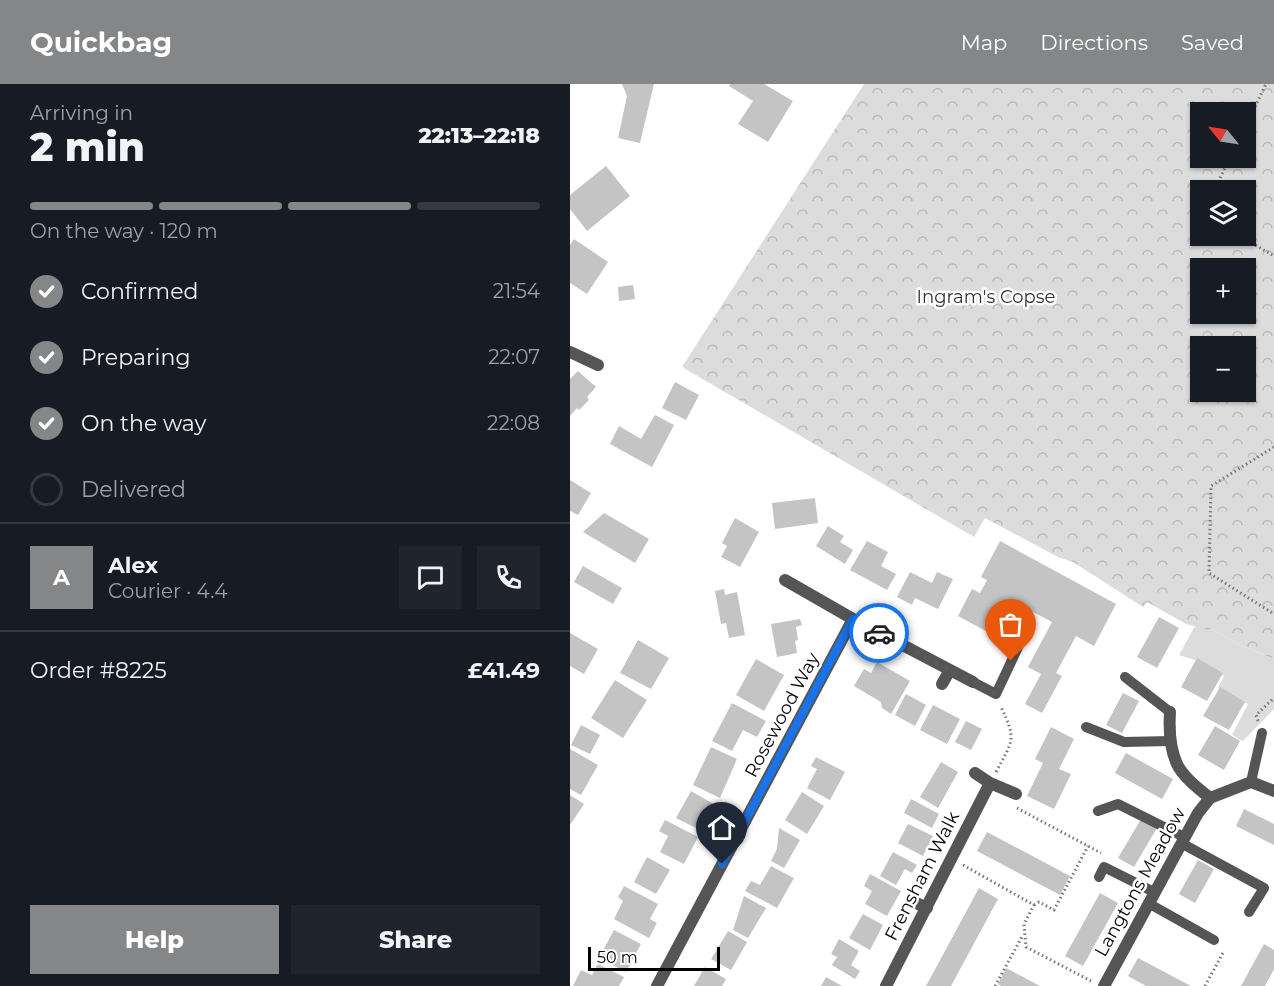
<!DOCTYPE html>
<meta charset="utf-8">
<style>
body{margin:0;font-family:Montserrat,sans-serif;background:#20242c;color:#f1f3f6;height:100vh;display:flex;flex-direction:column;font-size:22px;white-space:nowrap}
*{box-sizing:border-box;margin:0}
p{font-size:20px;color:#9ea1a6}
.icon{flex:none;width:33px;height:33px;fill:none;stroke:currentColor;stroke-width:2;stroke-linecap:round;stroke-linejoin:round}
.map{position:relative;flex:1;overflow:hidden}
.side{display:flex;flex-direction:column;background:#171b24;width:570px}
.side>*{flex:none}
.needle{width:39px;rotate:300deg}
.controls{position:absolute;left:620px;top:18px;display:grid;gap:12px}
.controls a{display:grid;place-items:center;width:66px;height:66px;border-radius:0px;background:#171b24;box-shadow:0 2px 4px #0004;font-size:30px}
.scale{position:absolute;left:18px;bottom:15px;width:132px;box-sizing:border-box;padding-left:6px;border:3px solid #000;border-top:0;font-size:16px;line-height:21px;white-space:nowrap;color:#000;-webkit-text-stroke:4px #fff;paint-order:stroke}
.pin{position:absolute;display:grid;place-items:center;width:51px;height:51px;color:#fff;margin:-62px -26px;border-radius:50% 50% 50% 0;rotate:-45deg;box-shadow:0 0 6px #0007}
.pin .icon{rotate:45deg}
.courier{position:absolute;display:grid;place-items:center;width:60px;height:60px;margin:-30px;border:4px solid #1a73e8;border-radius:50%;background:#fff;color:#222;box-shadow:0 2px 8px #0007}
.headline em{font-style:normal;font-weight:800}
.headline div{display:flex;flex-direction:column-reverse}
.headline{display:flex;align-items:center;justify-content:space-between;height:102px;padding:0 30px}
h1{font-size:39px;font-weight:800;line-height:45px}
.bar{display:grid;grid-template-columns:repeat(4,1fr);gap:9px 6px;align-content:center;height:72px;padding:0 30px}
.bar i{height:8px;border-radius:4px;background:#363941}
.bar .active{background:#858687}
.bar p{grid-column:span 4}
.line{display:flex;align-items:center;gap:15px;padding:0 30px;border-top:2px solid #363941}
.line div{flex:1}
.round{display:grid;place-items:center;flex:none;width:63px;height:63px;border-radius:0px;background:#20242c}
ol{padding:0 30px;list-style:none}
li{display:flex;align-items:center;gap:18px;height:66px}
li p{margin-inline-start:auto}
li .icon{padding:6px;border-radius:50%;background:#858687;color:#fff;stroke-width:4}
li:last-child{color:#9ea1a6}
li i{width:33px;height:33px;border:3px solid #363941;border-radius:50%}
.cta{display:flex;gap:12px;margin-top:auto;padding:12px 30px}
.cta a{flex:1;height:69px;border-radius:0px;background:#858687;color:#fff;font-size:24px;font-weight:800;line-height:69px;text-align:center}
.cta a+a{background:#20242c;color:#f1f3f6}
header{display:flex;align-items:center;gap:36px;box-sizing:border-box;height:84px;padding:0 30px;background:#858687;color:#fff}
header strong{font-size:28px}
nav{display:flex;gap:33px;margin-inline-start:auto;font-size:21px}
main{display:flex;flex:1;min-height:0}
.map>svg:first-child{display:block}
.green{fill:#dcdcdc}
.forest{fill:url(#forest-crowns);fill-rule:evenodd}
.building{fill:#c4c4c4}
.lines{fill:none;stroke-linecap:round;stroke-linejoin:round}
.path{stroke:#777;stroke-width:3;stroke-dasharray:1.5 3;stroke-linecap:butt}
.service{stroke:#555;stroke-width:10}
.minor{stroke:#555;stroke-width:12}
.done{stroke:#595959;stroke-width:6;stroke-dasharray:0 10.8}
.route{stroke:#1a73e8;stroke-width:8}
.labels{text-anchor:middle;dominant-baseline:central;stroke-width:5;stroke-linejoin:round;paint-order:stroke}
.park-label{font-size:18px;fill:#333;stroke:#fff}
.street-label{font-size:18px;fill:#000;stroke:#fff}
</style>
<header>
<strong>Quickbag</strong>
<nav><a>Map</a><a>Directions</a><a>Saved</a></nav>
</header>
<main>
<section class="side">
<div class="headline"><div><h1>2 min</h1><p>Arriving in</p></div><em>22:13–22:18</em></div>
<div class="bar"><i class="active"></i><i class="active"></i><i class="active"></i><i></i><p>On the way · 120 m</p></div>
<ol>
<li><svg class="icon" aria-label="check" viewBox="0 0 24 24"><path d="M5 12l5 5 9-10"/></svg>Confirmed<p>21:54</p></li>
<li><svg class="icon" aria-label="check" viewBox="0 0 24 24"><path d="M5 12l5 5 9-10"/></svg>Preparing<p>22:07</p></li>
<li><svg class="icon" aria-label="check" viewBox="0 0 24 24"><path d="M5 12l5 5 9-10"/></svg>On the way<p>22:08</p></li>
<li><i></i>Delivered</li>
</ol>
<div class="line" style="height:108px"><b class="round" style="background:#858687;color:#fff">A</b><div><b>Alex</b><p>Courier · 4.4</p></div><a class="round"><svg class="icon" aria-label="chat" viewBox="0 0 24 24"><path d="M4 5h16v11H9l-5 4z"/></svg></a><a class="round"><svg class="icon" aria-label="phone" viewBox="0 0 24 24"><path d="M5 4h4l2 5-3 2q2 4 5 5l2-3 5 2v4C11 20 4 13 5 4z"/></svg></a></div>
<div class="line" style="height:78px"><div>Order #8225</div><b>£41.49</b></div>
<div class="cta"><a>Help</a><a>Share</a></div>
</section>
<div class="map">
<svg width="704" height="902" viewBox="0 0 704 902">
<defs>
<pattern id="forest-crowns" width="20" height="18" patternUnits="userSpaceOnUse" patternTransform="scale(1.5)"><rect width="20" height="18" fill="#dcdcdc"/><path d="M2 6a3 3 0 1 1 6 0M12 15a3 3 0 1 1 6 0" fill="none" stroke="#bbb"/></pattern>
</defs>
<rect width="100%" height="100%" fill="#fff"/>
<path class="green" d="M625 542 642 545 666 559 704 575V625L673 657 662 651 678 620 648 604 654 592 625 576 609 571Z"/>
<path class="forest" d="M294 0H704V575L666 559 642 545H635L616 540 577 518 573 523 503 478 488 473 415 434 404 453 112 283ZM630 28H675V74H630ZM630 106H675V152H630ZM630 184H675V230H630ZM630 262H675V308H630Z"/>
<path class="building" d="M52 0H84L70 59 48 54 57 12Z
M160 0H194L223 17 198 58 168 40 183 17 159 2Z
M36 82 60 112 17 147 0 125V111Z
M4 155 38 178 17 210 0 199V161Z
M63 201 65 215 49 217 48 203Z
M8 287 26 303 17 313 19 316 9 326 7 324 0 332V295Z
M105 298 129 311 116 336 92 324Z
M85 331 104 341 82 383 40 360 49 342 71 355Z
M0 396 21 409 8 431 0 427Z
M245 414 248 439 205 445 202 419Z
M34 429 79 455 65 479 13 448Z
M165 434 189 448 170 483 151 473 157 462 152 459Z
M258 442 274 452 270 458 283 466 275 480 246 462Z
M297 457 318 468 311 482 326 490 317 506 280 486Z
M430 457 546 520 524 562 506 552 486 589 492 592 472 629 455 620 471 590 458 583 482 538 446 519 427 553 388 532 402 505 410 509 417 496 411 493Z
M13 482 52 504 43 520 4 498Z
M340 488 362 499 367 488 383 495 368 525 345 514 342 521 327 513Z
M154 505 155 511 167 508 175 551 159 554 156 539 151 540 145 507Z
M589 533 609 544 587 584 567 573Z
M230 535 232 541 226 543 228 556 225 557 227 569 207 573 201 540Z
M0 549 28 565 14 590 0 582Z
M68 556 99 574 81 605 50 589Z
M627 574 653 589 637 617 611 603Z
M186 575 214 591 194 627 166 611Z
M307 578 340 597 321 630 312 624 311 618 284 602 294 585 301 589Z
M45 596 77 616 53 654 21 634Z
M650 603 675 618 659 646 633 632Z
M553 609 569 617 552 649 536 641Z
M336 610 356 621 345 642 325 631Z
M162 619 196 637 187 653 173 646 162 667 142 657Z
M363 621 390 635 377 660 350 646Z
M396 637 412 645 401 666 385 658Z
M11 641 30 651 20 670 1 661Z
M645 642 670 657 654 686 628 671Z
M481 643 504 655 489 685 501 690 484 725 457 712 473 679 465 675Z
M141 663 167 675 150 714 123 701Z
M0 665 28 681 11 711 0 705Z
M556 669 603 695 592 715 545 689Z
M246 673 275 688 260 716 237 704 247 685 241 682Z
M371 678 388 688 368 724 350 713Z
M121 707 149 723 143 734 136 731 128 745 106 734Z
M232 708 254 722 237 750 215 736Z
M0 711 14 720 0 741Z
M341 715 369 730 362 744 334 729Z
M674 725 704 740V761L666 742Z
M571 735 587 744 564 783 548 774Z
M95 736 128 753 114 780 90 768 98 752 89 747Z
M338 740 363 752 353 772 328 759Z
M209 744 230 756 214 784 201 777 207 765Z
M417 748 500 792 490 811 407 767Z
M323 768 347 781 342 789 335 785 326 801 310 792Z
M77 773 100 786 86 810 64 798Z
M628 776 644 785 625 819 609 810Z
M201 782 224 794 207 824 175 807 181 797 190 801Z
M300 790 331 807 317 832 295 820 302 807 294 802Z
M54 802 88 820 80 835 87 839 79 854 44 835 53 817 48 813Z
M409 804 428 815 381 902H356Z
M530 809 548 819 513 882 495 872Z
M174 812 196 824 178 854 163 846Z
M293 830 313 841 300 866 279 854Z
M44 846 71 860 56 888 29 874Z
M158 847 177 858 161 886 141 875Z
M269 855 289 867 281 881 290 887 285 895 262 881 267 873 261 870Z
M694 860 704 866V885L695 902H671Z
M568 874 621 902H576L558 892Z
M28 880 54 893 49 902H3L11 886 22 891Z
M135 883 156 895 152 902H124Z
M436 884 470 902H431L428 900Z
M256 893 272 902H251Z"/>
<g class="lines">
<path class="path" d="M675 43 696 0
M644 106 660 74
M670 152 704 172
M704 363 641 402 639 489 704 530
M688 637 686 631 704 614
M426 688C443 656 447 656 431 623
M447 724 531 769
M393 781 464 821 454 840 456 863 521 897
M464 821 469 818 484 826 518 762
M425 902 453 851
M635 902 654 867"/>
<path class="service" d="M555 593 600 628
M403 598 426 610 449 561
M516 643 554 658 601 657
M681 698 692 649
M528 727 548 720 614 753
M611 759 694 804 679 828
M529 793 534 783 584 808
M578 819 644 856"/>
<path class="minor" d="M0 268 28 281
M215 496 283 535 403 598
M372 600 380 586
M600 628C599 644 600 665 607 680 613 693 629 705 640 714
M405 689 420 699 446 710
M344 818 357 824
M87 902 283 535
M316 902 420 699
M534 902 628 729 640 714 681 698 704 707"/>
</g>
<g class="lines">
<path class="done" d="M309 549 426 610 441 577"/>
<path class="route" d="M152 780 283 535 309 549"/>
</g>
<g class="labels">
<g class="park-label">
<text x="416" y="213">Ingram's Copse</text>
</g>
<g class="street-label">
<text transform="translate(212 631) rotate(-62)">Rosewood Way</text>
<text transform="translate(352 792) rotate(-63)">Frensham Walk</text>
<text transform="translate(570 798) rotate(-61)">Langtons Meadow</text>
</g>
</g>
</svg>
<div class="controls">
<a><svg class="needle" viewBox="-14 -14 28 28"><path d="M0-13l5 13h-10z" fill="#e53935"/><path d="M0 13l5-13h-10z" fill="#9ea1a6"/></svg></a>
<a><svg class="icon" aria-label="layers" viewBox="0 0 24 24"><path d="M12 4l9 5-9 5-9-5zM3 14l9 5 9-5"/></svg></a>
<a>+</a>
<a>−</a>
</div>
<div class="scale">50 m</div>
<div class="pin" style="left:441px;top:577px;background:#ea580c"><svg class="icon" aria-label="bag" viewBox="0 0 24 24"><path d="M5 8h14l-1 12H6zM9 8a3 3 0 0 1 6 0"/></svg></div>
<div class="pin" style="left:152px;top:780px;background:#1f2937"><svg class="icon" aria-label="home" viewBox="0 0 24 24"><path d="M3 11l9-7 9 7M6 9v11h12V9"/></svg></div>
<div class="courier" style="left:309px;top:549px"><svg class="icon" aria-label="car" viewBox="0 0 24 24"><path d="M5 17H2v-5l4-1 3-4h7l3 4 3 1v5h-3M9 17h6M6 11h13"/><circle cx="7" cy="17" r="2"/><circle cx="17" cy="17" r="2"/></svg></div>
</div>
</main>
